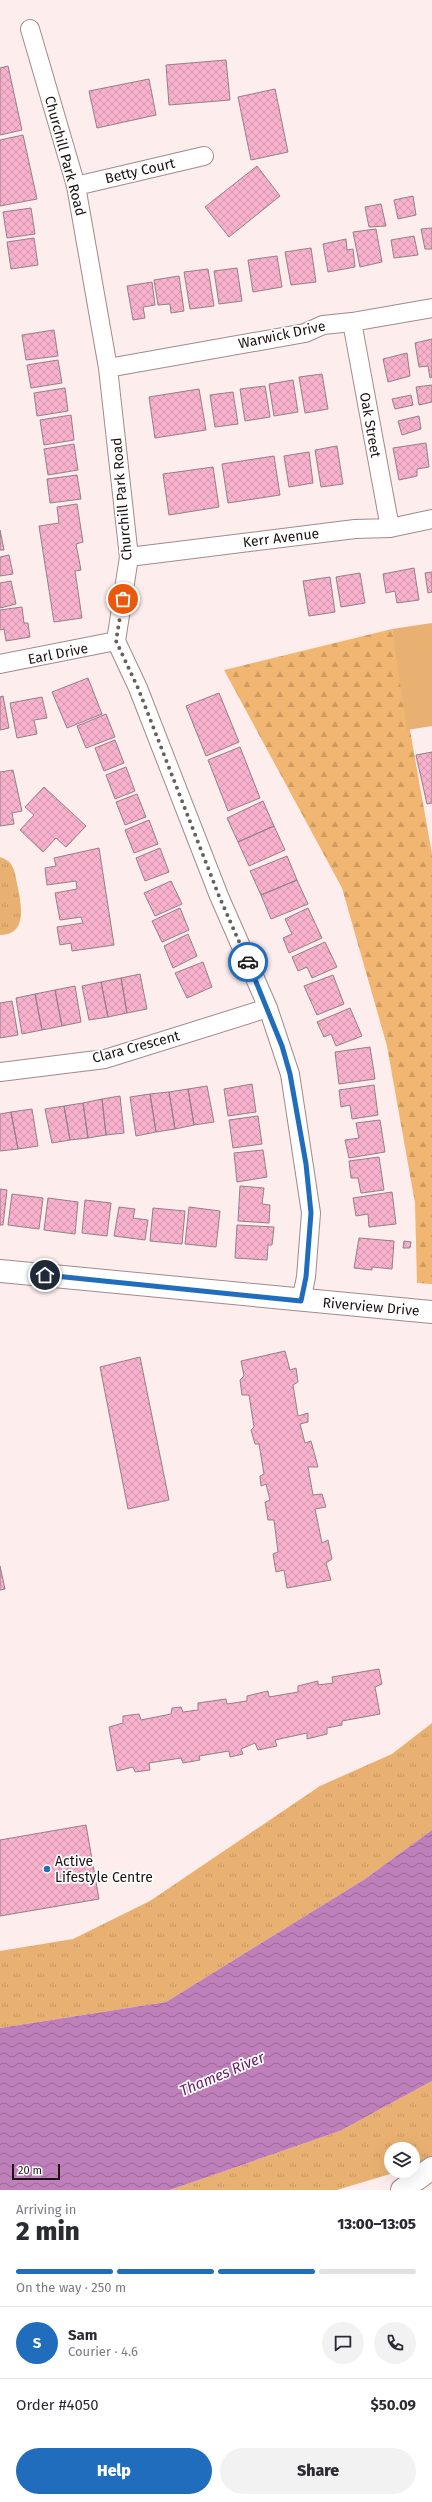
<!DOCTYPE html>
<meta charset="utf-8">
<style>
body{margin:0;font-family:"Fira Sans",sans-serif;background:#f2f2f3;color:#2b2b33;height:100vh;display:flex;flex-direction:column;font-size:15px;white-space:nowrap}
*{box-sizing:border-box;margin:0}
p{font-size:13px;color:#7c7c81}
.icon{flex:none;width:22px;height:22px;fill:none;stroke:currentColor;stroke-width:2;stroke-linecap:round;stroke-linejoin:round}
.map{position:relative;height:2190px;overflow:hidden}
.sheet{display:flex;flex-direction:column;background:#fff;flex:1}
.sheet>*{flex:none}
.controls{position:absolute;left:384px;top:2142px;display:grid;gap:8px}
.controls a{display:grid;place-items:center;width:36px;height:36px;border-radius:50%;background:#fff;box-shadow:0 4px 16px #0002;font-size:20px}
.scale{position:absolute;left:12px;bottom:10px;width:48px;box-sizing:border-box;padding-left:4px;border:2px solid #1b1212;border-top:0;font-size:11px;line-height:14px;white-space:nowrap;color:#1b1212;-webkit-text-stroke:3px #fff;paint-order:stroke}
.pin{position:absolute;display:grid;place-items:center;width:34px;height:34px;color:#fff;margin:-17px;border:2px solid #fff;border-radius:50%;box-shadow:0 1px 4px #0007}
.courier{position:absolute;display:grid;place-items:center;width:40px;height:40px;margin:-20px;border:3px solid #206dbd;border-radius:50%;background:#fff;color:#222;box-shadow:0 1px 5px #0007}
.headline em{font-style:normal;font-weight:800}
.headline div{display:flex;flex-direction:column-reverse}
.headline{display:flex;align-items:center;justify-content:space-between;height:68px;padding:0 16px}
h1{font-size:26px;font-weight:800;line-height:30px}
.bar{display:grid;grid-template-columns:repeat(4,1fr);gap:6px 4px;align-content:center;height:48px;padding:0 16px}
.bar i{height:5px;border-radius:3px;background:#e1e1e2}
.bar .current{background:#206dbd}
.bar p{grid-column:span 4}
.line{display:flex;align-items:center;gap:10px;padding:0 16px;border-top:1px solid #e1e1e2}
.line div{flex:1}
.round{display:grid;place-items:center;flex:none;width:42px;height:42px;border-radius:21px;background:#f2f2f3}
.action{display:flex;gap:8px;margin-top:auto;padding:8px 16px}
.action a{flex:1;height:46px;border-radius:24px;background:#206dbd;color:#fff;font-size:16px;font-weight:800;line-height:46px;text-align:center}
.action a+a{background:#f2f2f3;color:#2b2b33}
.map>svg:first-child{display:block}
.grass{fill:url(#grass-tufts)}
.forest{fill:url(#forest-firs)}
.park{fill:#e9b171}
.water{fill:url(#water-waves)}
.building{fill:url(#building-cross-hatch);stroke:#957f87}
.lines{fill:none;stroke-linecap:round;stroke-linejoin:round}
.street-casing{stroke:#a18a8a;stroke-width:20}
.secondary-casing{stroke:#a18a8a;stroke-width:24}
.street{stroke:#fff;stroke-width:18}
.secondary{stroke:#fff;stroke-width:22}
.done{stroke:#6a5f5f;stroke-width:4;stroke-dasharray:0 7.2}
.route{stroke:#206dbd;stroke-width:5}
.poi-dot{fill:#206dbd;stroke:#fff;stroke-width:1.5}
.labels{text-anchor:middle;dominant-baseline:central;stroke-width:3.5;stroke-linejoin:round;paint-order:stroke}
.street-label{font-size:14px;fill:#1b1212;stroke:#fff}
.poi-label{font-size:14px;fill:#1b1212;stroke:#fff;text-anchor:start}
.water-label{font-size:15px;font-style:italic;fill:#671c66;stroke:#fff}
</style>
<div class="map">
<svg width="432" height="2190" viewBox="0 0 432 2190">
<defs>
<pattern id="grass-tufts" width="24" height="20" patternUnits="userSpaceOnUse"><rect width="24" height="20" fill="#e9b171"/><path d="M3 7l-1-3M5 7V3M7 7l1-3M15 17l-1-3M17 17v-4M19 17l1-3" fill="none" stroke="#c79761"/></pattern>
<pattern id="forest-firs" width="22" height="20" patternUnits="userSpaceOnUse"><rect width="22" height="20" fill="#f1b671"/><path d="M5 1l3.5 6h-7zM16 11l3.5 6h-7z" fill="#ce9b61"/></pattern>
<pattern id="water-waves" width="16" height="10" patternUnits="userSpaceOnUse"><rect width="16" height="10" fill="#be7fba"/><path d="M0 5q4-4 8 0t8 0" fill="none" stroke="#9a6796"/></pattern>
<pattern id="building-cross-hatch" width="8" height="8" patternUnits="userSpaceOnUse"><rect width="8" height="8" fill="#f7b1cc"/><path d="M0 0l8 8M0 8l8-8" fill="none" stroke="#d397ae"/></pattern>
</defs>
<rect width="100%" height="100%" fill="#fdeded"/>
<path class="grass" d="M0 857C5 859 10 861 12 866 16 872 16 881 18 888 21 905 28 935 0 935Z
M432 1723V1830L365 1879 166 2002 0 2028V1951L73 1939 150 1901 320 1786 392 1754Z
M432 2081V2161L413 2167V2149H391V2171H400L337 2190H170L340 2131Z"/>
<path class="forest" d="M392 629 432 854V1284L417 1283 415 1203 387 1046 342 888 224 670Z"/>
<path class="park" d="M432 623V726L407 730 392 629Z"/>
<path class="water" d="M432 1830V2081L340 2131 170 2190H0V2028L166 2002 365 1879Z"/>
<path class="building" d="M226 60 230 100 169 105 166 65Z
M8 66 22 130 0 135V68Z
M149 79 156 115 97 128 89 91Z
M275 89 288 152 251 160 238 97Z
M23 135 37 199 0 206V140Z
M257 166 280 196 229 237 205 207Z
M413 196 416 215 398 219 394 200Z
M381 204 386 226 369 227 365 207Z
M31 208 35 234 7 238 3 212Z
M432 228V249H425L421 229Z
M376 229 382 262 360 267 353 232Z
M414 236 418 255 394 258 391 240Z
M34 238 38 265 11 269 7 242Z
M346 239 347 250 353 249 355 267 328 272 323 244Z
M311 248 316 282 291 285 285 252Z
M277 256 282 287 253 292 248 260Z
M237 268 242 301 219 304 214 271Z
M208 269 214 306 190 309 184 272Z
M179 276 184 311 171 313 170 304 158 305 154 280Z
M152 282 155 305 143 307 145 318 133 320 127 286Z
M54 330 58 356 26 360 22 335Z
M432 339V377L430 378 428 366 419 367 415 343Z
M407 353 410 376 388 382 383 359Z
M58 360 62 383 31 388 27 365Z
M322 374 328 409 305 413 299 377Z
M293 380 298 412 274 416 269 384Z
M432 385V402L419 405 416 387Z
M265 386 270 417 245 421 240 389Z
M65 388 68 411 37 416 34 393Z
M199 389 206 430 155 438 149 397Z
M233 392 238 424 215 427 210 395Z
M411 395 413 405 395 409 392 399Z
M71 415 74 440 44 445 40 420Z
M419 416 421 429 402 435 398 421Z
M426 443 429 467 417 469V476L399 480 393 448Z
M74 444 78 470 48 475 44 449Z
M337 446 343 484 321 487 315 450Z
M309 452 313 483 289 487 284 456Z
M274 456 280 495 228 503 222 464Z
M213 467 219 507 169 515 163 474Z
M77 475 81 499 50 503 47 479Z
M77 504 83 542 76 544 81 570 75 571 82 618 54 622 39 526 59 523 57 507Z
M0 530 4 550H0Z
M9 555 13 574 0 576V557Z
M414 568 419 600 397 603 395 591 386 593 383 574Z
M432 572V592L428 593 425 573Z
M360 573 365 603 341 607 336 577Z
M330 577 335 612 309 616 303 581Z
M11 581 16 604 0 608V583Z
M22 607 24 623H28L30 637 6 641 4 629 0 630V610Z
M88 678 102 714 67 728 52 692Z
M219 693 239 742 206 756 186 706Z
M3 696 9 728 0 730V697Z
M42 697 47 718 34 720 37 734 17 738 10 703Z
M106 714 115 737 86 748 77 726Z
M115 740 124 763 104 771 95 748Z
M240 747 260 798 228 811 208 760Z
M432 752V803L427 804 416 755Z
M126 767 135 791 115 799 106 775Z
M13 770 22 811 12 813 14 824 0 826V772Z
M44 787 86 826 66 847 56 838 43 852 20 830 34 815 25 807Z
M137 794 146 817 125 825 116 802Z
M263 801 274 826 238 842 227 818Z
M149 820 158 844 134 853 125 830Z
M274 826 285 850 249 866 238 842Z
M99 848 114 945 72 951 71 943 60 945 57 927 83 923 81 917 60 920 55 893 77 889 76 881 47 885 45 868 56 866 54 858Z
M160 848 169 872 145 881 136 858Z
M287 856 297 880 261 895 250 871Z
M297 880 308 904 271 919 261 895Z
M171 881 182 904 155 916 144 893Z
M180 908 189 930 162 942 152 921Z
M308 908 322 938 289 953 283 938 292 934 285 919Z
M188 934 197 956 173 968 164 946Z
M325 942 337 967 312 978 307 967 298 971 292 957Z
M203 962 212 987 187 998 175 973Z
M140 974 147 1009 127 1013 121 978Z
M333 975 344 1004 317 1015 304 986Z
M121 978 127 1013 108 1017 101 982Z
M101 982 108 1017 89 1020 82 986Z
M75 986 81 1022 62 1026 55 990Z
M55 990 62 1026 42 1030 35 994Z
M35 994 42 1030 22 1034 16 998Z
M12 1001 18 1035 0 1038V1003Z
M350 1008 362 1036 336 1046 331 1034 324 1037 317 1022Z
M370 1047 375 1079 339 1084 335 1052Z
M252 1084 256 1112 228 1116 224 1089Z
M374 1085 378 1115 352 1119 350 1105 341 1107 339 1090Z
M207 1086 214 1122 194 1125 188 1089Z
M188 1089 194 1125 175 1129 169 1092Z
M169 1092 175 1129 156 1132 150 1094Z
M150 1094 156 1132 136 1136 130 1097Z
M120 1096 124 1133 106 1135 102 1099Z
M102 1099 106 1135 88 1138 83 1103Z
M83 1103 88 1138 70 1140 64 1106Z
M64 1106 70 1140 52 1143 45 1109Z
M32 1109 38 1146 18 1149 11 1112Z
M11 1112 18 1149 0 1151V1114Z
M258 1116 262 1144 233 1148 229 1120Z
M380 1120 385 1152 349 1158 345 1140 359 1138 356 1123Z
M263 1150 267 1177 237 1182 234 1153Z
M379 1157 384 1190 361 1193 358 1178H351L349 1161Z
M240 1186 264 1188 262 1204 270 1205 269 1223 238 1221Z
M0 1189 7 1190 3 1225H0Z
M392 1192 396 1224 369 1227 368 1214 356 1216 353 1198Z
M12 1194 43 1198 39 1229 8 1225Z
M48 1198 78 1202 75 1234 44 1230Z
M85 1200 111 1203 107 1236 82 1233Z
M119 1207 135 1209 133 1218 148 1220 145 1240 114 1236Z
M189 1207 220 1211 216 1247 185 1244Z
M153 1208 185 1211 182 1244 150 1241Z
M237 1225 274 1227 272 1245H268L267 1260 235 1258Z
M359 1238 394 1241 392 1269 372 1267V1270L354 1268Z
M404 1241 411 1242 410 1248H403Z
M285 1351 290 1370 296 1368 298 1382 293 1385 298 1416 308 1413V1422L300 1424 305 1443 311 1441 318 1467H308L313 1495 322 1494 326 1507 315 1509 322 1543 328 1540 332 1559 326 1563 331 1580 287 1588 284 1570 276 1572 273 1554 278 1552 274 1520H268L265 1502 270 1500 266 1484 261 1486 260 1476 264 1474 259 1444H255L251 1430 254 1427 249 1395H242L240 1380 244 1376 241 1361Z
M140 1357 169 1500 128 1509 100 1367Z
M0 1566 5 1589 0 1590Z
M379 1669 382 1684 375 1687 380 1714 342 1721V1725L327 1728V1734L307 1739V1733L275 1740 277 1746 258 1750 255 1743 241 1749 243 1754 230 1757 229 1751 199 1756 200 1760 183 1763 181 1758 149 1763 150 1770 135 1772 133 1767 117 1771 109 1727 123 1723V1716L139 1714 141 1720 171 1714 172 1708 181 1707 183 1712 198 1710V1703L226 1699 227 1704 247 1701V1696L268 1691 269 1697 298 1692V1686L318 1681V1685L333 1683 332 1677Z
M86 1825 99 1899 0 1916V1840Z"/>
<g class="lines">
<defs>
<path id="street" d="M30 29 76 186 108 368 129 557 116 641 138 688 219 896 268 1008 290 1074 311 1213 306 1277 301 1301
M76 186 204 156
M352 322 390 528
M108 368 305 333 323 325 352 322 432 308
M129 557 355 529 390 528 432 519
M0 664 116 641
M0 1072 105 1059 268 1008"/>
<path id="secondary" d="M0 1271 432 1312
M402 2190 432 2168"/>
</defs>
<use href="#street" class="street-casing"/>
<use href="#secondary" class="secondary-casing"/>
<use href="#street" class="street"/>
<use href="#secondary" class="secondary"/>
</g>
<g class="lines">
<path class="done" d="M123 599 116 641 138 688 219 896 248 962"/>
<path class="route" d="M45 1275 301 1301 306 1277 311 1213 306 1164 290 1074 282 1046 248 962"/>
</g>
<circle class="poi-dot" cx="47" cy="1869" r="4"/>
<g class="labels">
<g class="street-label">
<text transform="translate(65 156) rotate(75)">Churchill Park Road</text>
<text transform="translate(140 171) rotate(-13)">Betty Court</text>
<text transform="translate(282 335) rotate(-12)">Warwick Drive</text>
<text transform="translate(370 425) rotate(80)">Oak Street</text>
<text transform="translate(122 499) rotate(-95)">Churchill Park Road</text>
<text transform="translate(281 538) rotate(-7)">Kerr Avenue</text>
<text transform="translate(58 654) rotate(-11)">Earl Drive</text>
<text transform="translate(136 1047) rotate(-15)">Clara Crescent</text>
<text transform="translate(371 1307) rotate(5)">Riverview Drive</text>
</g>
<g class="poi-label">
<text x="55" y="1861">Active<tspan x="55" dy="16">Lifestyle Centre</tspan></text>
</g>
<g class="water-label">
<text transform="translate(222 2074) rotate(-23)">Thames River</text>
</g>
</g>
</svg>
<div class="controls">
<a><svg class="icon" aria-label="layers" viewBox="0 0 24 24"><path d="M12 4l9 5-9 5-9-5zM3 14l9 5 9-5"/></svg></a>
</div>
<div class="scale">20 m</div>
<div class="pin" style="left:123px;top:599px;background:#ea580c"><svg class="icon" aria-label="bag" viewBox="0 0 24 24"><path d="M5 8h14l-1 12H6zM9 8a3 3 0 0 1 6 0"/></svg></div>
<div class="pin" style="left:45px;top:1275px;background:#1f2937"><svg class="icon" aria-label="home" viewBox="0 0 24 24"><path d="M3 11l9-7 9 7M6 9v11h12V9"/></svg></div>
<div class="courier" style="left:248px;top:962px"><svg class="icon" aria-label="car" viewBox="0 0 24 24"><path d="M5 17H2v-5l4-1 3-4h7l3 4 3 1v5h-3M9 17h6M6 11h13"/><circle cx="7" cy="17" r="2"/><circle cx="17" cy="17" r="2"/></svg></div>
</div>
<section class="sheet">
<div class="headline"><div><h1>2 min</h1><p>Arriving in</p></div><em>13:00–13:05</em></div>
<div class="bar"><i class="current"></i><i class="current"></i><i class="current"></i><i></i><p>On the way · 250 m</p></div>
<div class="line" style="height:72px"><b class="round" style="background:#206dbd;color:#fff">S</b><div><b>Sam</b><p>Courier · 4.6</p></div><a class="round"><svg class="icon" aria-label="chat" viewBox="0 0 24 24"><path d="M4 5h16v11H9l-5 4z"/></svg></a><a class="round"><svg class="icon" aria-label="phone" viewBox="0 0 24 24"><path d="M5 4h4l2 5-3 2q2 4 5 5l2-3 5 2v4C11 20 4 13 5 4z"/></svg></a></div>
<div class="line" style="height:52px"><div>Order #4050</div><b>$50.09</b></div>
<div class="action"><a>Help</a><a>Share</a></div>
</section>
